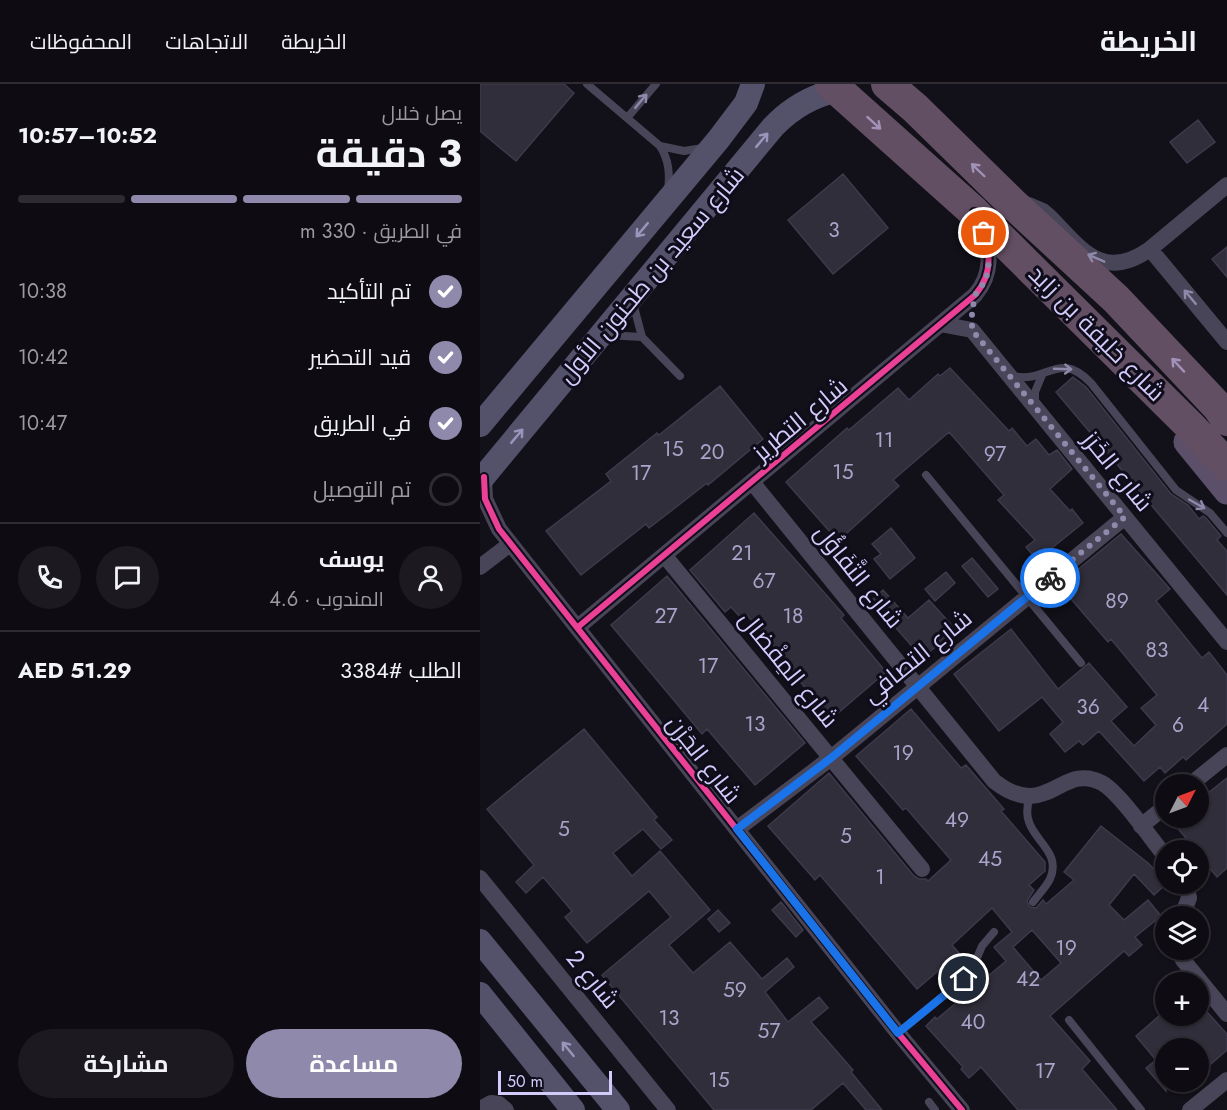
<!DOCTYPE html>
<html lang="ar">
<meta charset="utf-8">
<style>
body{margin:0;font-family:Jost,Cairo,sans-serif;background:#1c1a20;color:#f1f3f6;direction:rtl;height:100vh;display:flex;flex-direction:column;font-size:22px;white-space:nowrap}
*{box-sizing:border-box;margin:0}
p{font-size:20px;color:#9b9b9f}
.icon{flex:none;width:33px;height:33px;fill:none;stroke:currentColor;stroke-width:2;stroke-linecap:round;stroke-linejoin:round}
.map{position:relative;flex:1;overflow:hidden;direction:ltr}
.sheet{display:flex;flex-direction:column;background:#0e0c12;width:480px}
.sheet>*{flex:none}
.needle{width:39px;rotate:48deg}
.tools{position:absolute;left:675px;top:690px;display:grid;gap:12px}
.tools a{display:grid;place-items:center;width:54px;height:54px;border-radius:50%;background:#0e0c12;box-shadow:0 2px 4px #0004,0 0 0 2px #2e2c32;font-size:30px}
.scale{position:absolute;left:18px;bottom:15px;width:114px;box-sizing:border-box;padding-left:6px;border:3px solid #d3cbfb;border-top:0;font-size:16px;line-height:21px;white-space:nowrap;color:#d3cbfb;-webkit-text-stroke:4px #100d1b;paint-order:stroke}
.pin{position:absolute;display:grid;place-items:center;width:51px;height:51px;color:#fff;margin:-26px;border:3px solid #fff;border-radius:50%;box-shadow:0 2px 6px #0007}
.courier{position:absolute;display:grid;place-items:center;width:60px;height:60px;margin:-30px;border:4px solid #1a73e8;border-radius:50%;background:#fff;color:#222;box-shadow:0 2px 8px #0007}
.overview em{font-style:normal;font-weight:700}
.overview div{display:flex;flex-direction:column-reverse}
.overview{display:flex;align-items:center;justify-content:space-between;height:102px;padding:0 18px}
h1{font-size:39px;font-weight:700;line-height:45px}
.bar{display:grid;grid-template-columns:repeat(4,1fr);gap:9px 6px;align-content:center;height:72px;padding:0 18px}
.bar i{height:8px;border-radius:4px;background:#2e2c32}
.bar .active{background:#8f8aac}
.bar p{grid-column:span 4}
.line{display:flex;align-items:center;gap:15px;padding:0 18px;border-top:2px solid #2e2c32}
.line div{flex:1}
.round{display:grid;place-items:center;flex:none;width:63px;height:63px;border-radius:32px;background:#1c1a20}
ol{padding:0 18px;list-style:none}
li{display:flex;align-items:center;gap:18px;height:66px}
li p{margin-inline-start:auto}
li .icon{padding:6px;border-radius:50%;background:#8f8aac;color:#fff;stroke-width:4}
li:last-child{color:#9b9b9f}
li i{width:33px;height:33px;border:3px solid #2e2c32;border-radius:50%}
.cta{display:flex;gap:12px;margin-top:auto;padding:12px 18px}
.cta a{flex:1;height:69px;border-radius:36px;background:#8f8aac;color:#fff;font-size:24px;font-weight:700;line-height:69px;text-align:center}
.cta a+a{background:#1c1a20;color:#f1f3f6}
header{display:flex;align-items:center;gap:36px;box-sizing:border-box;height:84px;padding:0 30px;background:#0e0c12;border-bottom:2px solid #2e2c32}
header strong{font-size:28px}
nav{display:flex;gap:33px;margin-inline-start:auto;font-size:21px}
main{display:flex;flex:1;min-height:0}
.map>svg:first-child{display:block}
.building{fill:#302e3a;stroke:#3e3a4c;stroke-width:1.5;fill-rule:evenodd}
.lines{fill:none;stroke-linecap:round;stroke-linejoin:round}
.lane{stroke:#484558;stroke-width:8}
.street{stroke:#484558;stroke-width:16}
.secondary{stroke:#54526b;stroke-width:24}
.primary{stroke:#5b4f6a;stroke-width:27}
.highway{stroke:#634f63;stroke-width:32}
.cycleway-casing{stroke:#100d1b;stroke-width:10}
.cycleway{stroke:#ea4096;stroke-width:6}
.oneway{stroke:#8e88aa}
.oneway2{stroke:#a193b7}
.oneway3{stroke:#9a95ba}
.done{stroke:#8f8aac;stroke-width:6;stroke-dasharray:0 10.8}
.route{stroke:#1a73e8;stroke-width:8}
.labels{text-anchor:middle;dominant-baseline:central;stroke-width:6;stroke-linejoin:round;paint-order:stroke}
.number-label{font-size:21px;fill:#aaa4cb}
.street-label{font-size:24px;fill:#d3cbfb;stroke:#100d1b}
</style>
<header>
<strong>الخريطة</strong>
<nav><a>الخريطة</a><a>الاتجاهات</a><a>المحفوظات</a></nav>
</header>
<main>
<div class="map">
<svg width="747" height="1026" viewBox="0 0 747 1026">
<rect width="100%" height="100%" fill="#121018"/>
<path class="building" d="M0 0H84L94 9 36 77 0 47Z
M718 36 735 58 707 79 690 58Z
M363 90 408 144 353 190 308 136Z
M747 163V193L732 175Z
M470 284 529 347 532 344 547 362 556 355 569 371 577 366 592 385 570 405 590 427 592 425 603 439 557 476 546 463 555 456 518 416 524 411 469 348 413 396 419 402 358 457 306 398 367 344 369 346 418 304 429 316 458 290 460 292Z
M593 293 606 303 691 410 708 421 719 435 723 432 726 434 741 452 737 456 747 467V511L576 308Z
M240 302 283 355 228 401 227 399 169 444 166 440 101 491 66 447 131 397 126 390 177 349 179 351Z
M274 429 364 531 361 534 406 588 351 635 308 583 310 581 267 531 262 535 251 523 245 528 210 486Z
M411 444 435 474 410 495 394 475 401 470 392 460Z
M641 450 690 505 676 517 722 574 729 568 747 591V640L706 676 703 673 685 689 680 683 664 697 619 647 603 661 599 657 585 668 570 650 583 638 562 613 519 647 474 590 531 545 578 605 609 579 647 623 631 637 654 662 676 641 661 624 677 611 631 555 628 558 579 501Z
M492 474 518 505 508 513 482 482Z
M466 488 475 499 455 517 445 505Z
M187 492 325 659 275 701 227 645 222 650 131 541Z
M403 506 428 534 449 516 476 546 442 574 392 516Z
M431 625 481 684 486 681 524 725 521 727 565 778V787L549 801 554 806 547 817 550 823 556 824 563 816 566 820 594 796 584 788 621 742 668 779 686 797V800L674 811 654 790 629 821 644 836 668 816 681 832 655 853 662 861 649 872 644 867 570 932 610 977 602 985 637 1026H538L501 983 489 994 481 985 483 983 446 942 455 933 457 935 526 877 514 863 532 848 512 824 472 861 479 869 437 905 340 791 335 796 288 742 349 689 434 792 439 795H446L448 797 471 776 426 724 423 726 376 672ZM552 846 581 879 561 896 533 863Z
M104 645 177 733 174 736 192 756 181 765 163 745 133 769 152 792 180 767 230 826 189 861 213 889 250 858 282 895 307 874 314 883 285 908 308 938 339 913 348 924 331 938 373 986 371 988 402 1026H386L363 999 331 1026H234L122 891 191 833 169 807 107 859 85 833 92 827 63 793 46 809 36 798 54 781 7 725Z
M747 694V784L737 793 718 770V766H716L689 734H718V717Z
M301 818 323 846 316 853 292 826Z
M238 826 250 839 239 848 228 835Z
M718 918 747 950V966L718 991V964H686V1007L666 984 676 976 656 952 679 932H718Z"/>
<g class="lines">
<path class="lane" d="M107 0 180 62C189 76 190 90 188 107
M147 34 176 0
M180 62 204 67 223 64
M153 219 162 253 200 292
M126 251 162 253
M533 292C568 300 578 265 611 299L696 406 730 429 747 449
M555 320V308L562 291
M446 391 601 579
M550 713C535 753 585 761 570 795 566 803 559 810 553 818
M589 936 661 1026
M418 949 484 895 494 881 502 862 514 848
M449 1018 455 1026"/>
<path class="street" d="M549 121 563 127 570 133C602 166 623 198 670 165L747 101
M670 165 747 258
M460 240 492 246 747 558
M4 393 5 415 19 445 418 949 482 1026
M272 398 514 697C567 739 581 677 622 699 640 709 671 755 686 773
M184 471 442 785
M0 483 30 460
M98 543 495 211C513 190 511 167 501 142
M711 700 747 671
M661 742 686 722
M257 745 351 674 645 433
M0 794 188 1026
M702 832 709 814 706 800
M698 866 703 876 747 930
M0 1025 11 1019 19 1020 26 1026
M710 1026 747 996"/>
<path class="secondary" d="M0 341 238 56 266 19 273 0
M0 397 293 43C311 24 331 12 358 6
M0 857 138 1026
M0 910 93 1026"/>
<path class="primary" d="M707 358 747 407"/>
<path class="highway" d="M351 0 494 128 709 341 747 381
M407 0 435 24 532 119 636 215 738 323 747 336"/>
<defs>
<path id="cycleway" d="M4 393 5 415 19 445 418 949 482 1026
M98 543 495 211C517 186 509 156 494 128"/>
</defs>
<use href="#cycleway" class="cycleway-casing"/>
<use href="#cycleway" class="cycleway"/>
</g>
<defs><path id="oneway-shaft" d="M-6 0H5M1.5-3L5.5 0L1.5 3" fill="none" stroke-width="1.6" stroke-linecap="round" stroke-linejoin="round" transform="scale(1.5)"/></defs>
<g class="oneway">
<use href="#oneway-shaft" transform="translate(161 17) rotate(-50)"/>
<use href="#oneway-shaft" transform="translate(616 174) rotate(-156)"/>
<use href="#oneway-shaft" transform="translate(710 213) rotate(-130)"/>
<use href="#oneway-shaft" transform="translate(583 285) rotate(2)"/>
<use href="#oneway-shaft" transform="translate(717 420) rotate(30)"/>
</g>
<g class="oneway2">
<use href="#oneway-shaft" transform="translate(394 39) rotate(42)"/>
<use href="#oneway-shaft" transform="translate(498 86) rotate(-136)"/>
<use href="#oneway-shaft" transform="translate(698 281) rotate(-133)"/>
</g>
<g class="oneway3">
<use href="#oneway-shaft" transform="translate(282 56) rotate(-50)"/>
<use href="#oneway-shaft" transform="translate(162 146) rotate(130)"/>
<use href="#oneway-shaft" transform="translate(37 352) rotate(-50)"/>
<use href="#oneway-shaft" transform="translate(88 965) rotate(-129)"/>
</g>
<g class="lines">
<path class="done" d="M504 149 509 178 506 196 495 211 492 228V246L645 433 570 494"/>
<path class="route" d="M484 895 418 949 257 745 351 674 570 494"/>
</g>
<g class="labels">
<g class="number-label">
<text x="354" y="146">3</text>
<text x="404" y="356">11</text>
<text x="193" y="365">15</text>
<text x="232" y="368">20</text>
<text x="515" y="370">97</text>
<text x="363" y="388">15</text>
<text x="161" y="389">17</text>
<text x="262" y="469">21</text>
<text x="284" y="497">67</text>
<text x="637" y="517">89</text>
<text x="186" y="532">27</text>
<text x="313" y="532">18</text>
<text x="677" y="566">83</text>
<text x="228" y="582">17</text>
<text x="723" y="621">4</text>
<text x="608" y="623">36</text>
<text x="275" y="640">13</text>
<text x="698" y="641">6</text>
<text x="423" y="669">19</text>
<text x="477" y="736">49</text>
<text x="84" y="745">5</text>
<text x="366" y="752">5</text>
<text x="510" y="775">45</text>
<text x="400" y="793">1</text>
<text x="586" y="864">19</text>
<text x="548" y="895">42</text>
<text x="255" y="906">59</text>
<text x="189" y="934">13</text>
<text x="493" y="938">40</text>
<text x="289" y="947">57</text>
<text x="565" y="987">17</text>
<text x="239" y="996">15</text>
</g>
<g class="street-label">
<text transform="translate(171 191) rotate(-50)">شارع سعيد بن طحنون الأول</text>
<text transform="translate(617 249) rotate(45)">شارع خليفة بن زايد</text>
<text transform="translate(320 335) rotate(-40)">شارع التطريز</text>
<text transform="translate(638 387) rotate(51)">شارع الخَرَز</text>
<text transform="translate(379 492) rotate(51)">شارع التَّفَاؤُل</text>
<text transform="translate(437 572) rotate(-39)">شارع التصافي</text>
<text transform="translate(309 585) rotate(51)">شارع المِفْضال</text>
<text transform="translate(224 675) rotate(52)">شارع الجَرْن</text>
<text transform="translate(113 895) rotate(51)">شارع 2</text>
</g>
</g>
</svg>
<div class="tools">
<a><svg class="needle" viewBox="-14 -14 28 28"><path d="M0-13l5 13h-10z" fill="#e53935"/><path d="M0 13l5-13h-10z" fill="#9b9b9f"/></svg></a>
<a><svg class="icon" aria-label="locate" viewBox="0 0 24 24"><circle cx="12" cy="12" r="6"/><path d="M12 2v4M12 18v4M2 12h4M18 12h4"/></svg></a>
<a><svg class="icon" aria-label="layers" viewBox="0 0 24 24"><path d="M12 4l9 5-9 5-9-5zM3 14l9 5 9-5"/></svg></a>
<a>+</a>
<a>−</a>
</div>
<div class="scale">50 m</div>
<div class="pin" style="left:504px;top:149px;background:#ea580c"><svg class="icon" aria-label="bag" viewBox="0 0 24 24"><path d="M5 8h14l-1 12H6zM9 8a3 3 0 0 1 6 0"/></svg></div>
<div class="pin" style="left:484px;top:895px;background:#1f2937"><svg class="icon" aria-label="home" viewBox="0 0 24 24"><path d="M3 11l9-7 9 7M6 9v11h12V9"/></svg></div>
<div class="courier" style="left:570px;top:494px"><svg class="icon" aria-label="bike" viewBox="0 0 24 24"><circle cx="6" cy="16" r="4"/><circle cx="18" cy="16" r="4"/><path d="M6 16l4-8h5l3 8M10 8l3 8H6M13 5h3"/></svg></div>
</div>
<section class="sheet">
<div class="overview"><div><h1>3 دقيقة</h1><p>يصل خلال</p></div><em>10:52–10:57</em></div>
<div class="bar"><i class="active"></i><i class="active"></i><i class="active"></i><i></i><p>في الطريق · 330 m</p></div>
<ol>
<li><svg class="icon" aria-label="check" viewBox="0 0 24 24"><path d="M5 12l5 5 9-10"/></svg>تم التأكيد<p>10:38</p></li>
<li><svg class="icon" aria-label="check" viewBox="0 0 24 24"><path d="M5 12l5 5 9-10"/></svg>قيد التحضير<p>10:42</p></li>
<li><svg class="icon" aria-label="check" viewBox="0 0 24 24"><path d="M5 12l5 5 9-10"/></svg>في الطريق<p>10:47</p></li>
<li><i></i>تم التوصيل</li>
</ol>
<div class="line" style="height:108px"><a class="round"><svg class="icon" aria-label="person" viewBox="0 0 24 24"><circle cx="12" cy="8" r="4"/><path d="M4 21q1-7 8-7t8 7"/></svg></a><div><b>يوسف</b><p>المندوب · 4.6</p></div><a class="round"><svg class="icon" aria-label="chat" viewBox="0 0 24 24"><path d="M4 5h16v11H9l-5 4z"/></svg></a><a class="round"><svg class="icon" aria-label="phone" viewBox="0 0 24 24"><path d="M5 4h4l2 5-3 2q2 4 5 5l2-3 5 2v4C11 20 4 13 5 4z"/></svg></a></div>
<div class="line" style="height:78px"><div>الطلب #3384</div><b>AED 51.29</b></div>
<div class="cta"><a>مساعدة</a><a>مشاركة</a></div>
</section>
</main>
